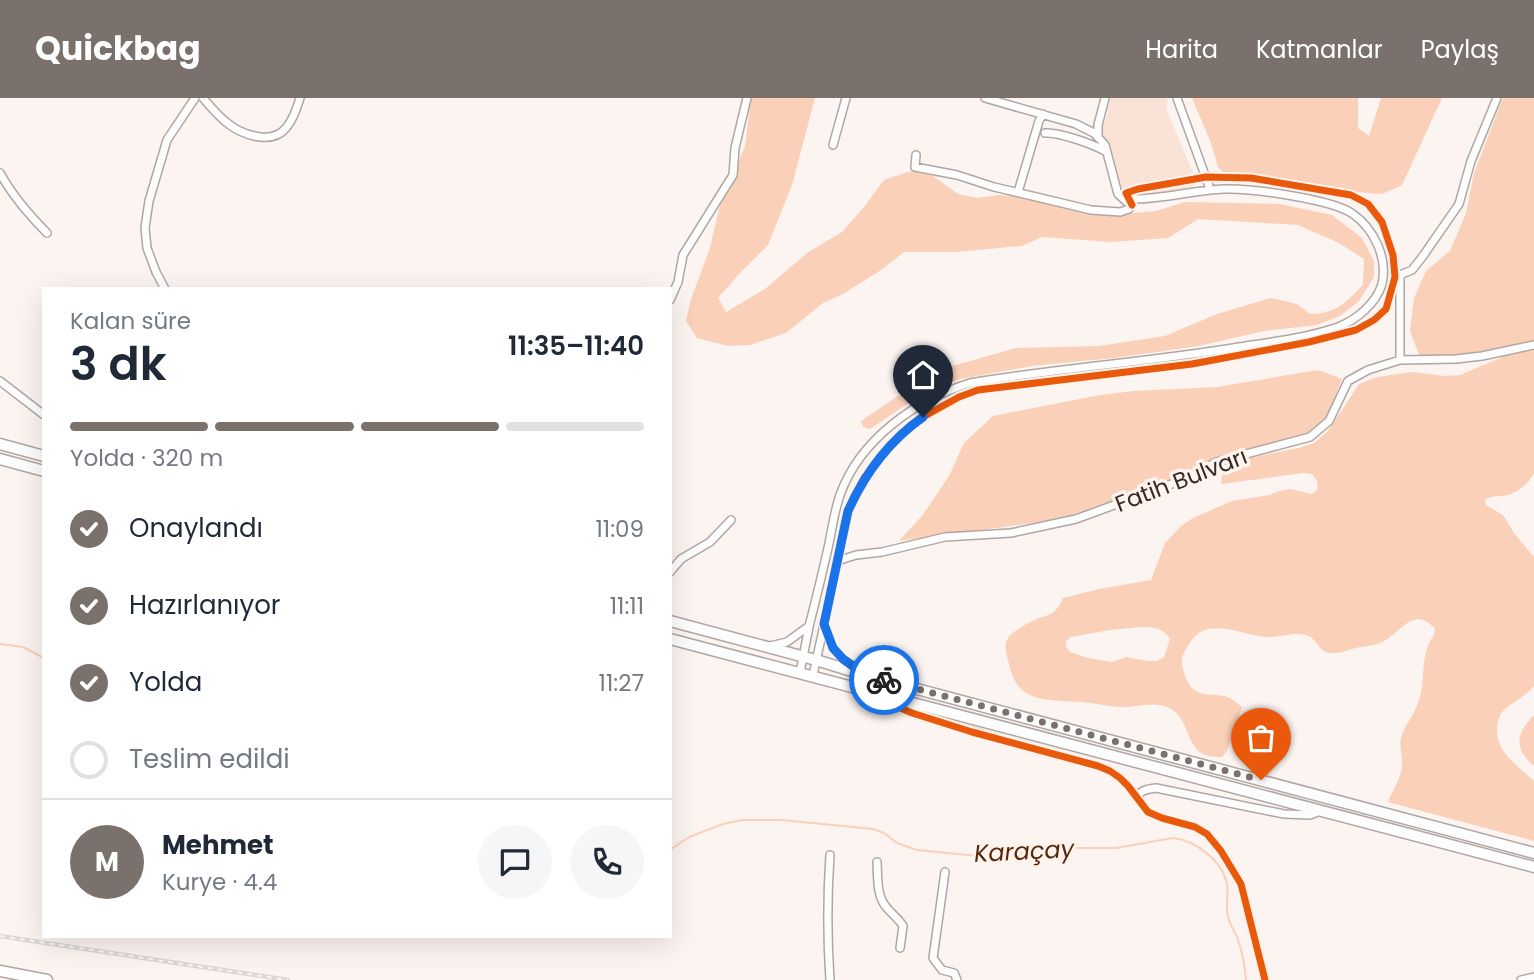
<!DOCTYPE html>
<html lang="tr">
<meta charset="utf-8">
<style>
body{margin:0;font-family:Poppins,sans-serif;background:#f6f6f7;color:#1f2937;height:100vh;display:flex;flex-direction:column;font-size:26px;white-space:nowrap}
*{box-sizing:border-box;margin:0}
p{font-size:23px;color:#747a83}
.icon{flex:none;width:38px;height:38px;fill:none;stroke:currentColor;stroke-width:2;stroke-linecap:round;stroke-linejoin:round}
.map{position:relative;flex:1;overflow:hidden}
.panel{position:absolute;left:42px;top:189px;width:630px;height:651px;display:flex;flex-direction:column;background:#fff;border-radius:0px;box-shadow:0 7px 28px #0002}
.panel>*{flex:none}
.pin{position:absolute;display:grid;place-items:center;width:60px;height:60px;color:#fff;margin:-72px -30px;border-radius:50% 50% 50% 0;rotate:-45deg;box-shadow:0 0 7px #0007}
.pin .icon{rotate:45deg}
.courier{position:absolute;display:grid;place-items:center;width:70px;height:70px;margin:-35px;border:5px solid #1a73e8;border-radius:50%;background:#fff;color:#222;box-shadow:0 2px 9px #0007}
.summary em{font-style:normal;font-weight:600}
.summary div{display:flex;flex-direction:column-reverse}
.summary{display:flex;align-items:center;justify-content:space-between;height:119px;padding:0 28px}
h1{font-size:46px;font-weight:600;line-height:52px}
.bar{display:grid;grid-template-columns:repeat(4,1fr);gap:10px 7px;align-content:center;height:84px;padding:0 28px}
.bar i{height:9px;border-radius:5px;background:#e0e1e3}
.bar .current{background:#7a716c}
.bar p{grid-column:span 4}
.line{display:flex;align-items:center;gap:18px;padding:0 28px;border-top:2px solid #e0e1e3}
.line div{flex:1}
.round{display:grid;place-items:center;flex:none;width:74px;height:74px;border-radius:37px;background:#f6f6f7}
ol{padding:0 28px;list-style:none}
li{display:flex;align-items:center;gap:21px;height:77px}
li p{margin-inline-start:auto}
li .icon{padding:7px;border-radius:50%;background:#7a716c;color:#fff;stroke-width:4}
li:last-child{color:#747a83}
li i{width:38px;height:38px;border:4px solid #e0e1e3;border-radius:50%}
header{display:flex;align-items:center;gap:42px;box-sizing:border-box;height:98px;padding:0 35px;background:#7a716c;color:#fff}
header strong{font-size:33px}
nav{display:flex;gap:38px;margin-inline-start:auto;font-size:24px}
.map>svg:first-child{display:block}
.green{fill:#fae2d7}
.forest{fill:#fad0b9;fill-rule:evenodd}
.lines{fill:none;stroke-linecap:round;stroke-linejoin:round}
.stream{stroke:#fad0b9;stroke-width:2}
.minor-casing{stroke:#afa7a3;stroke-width:10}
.highway-casing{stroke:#afa7a3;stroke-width:13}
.minor{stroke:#fefdfd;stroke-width:7}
.highway{stroke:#fefdfd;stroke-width:10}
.rail-casing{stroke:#dad7d6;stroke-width:4.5}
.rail{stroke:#fff3ed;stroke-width:2;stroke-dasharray:5;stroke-linecap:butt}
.cycleway-casing{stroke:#fff3ed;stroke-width:11}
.cycleway{stroke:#e8590c;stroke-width:7}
.done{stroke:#7a716c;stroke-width:7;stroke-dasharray:0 12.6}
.route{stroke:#1a73e8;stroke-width:9}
.labels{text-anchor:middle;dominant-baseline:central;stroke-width:7;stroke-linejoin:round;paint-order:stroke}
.street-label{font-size:23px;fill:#352a25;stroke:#fff3ed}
.water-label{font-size:24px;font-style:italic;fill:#56290c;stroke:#fff3ed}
</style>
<header>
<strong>Quickbag</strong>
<nav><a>Harita</a><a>Katmanlar</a><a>Paylaş</a></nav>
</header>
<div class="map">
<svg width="1534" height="882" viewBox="0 0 1534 882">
<rect width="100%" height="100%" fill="#fbf4f1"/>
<path class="green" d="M1110 0H1167L1168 3 1166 10 1197 85 1192 89 1134 98 1126 97 1119 83 1106 41 1101 35V28L1107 18Z"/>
<path class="forest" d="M751 0H815L792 87 768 147 739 176 718 200 726 214 765 191 807 155 842 134 864 109 884 82 911 73 933 78 958 96 977 100 999 97 1043 101 1065 111 1122 116 1156 113 1185 104 1280 106 1332 117 1362 140 1374 163V179L1359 203 1340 218 1317 227 1264 233 1199 248 1114 260 1032 268 960 281 921 297 870 331 863 329 861 323 898 298 945 270 1016 250 1099 248 1165 238 1217 216 1271 200 1297 206 1310 216C1336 216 1346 204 1363 187L1364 161 1339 145 1298 127 1198 121 1168 140 1111 144 1042 139 1022 148 955 154H904L881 172 843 196 823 205 786 235 750 247 728 248 697 240 686 223 691 201 710 150 719 111 745 48Z
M1192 0H1358V30L1369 38 1381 0H1442L1402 87 1382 96 1357 94 1313 87 1227 79 1218 69 1211 45Z
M1503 0H1534V243L1488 253 1458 265 1421 262 1410 233 1414 200 1426 173 1450 153 1466 115 1474 75Z
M1534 252V375C1528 387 1515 397 1502 398 1495 399 1492 397 1485 402L1486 407 1503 417 1514 435 1534 459V588C1525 599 1512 604 1503 613 1499 618 1498 623 1497 629 1495 654 1518 668 1534 683V743L1388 704C1393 692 1401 680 1402 668 1403 658 1399 649 1401 640 1404 628 1414 617 1418 605 1425 588 1421 569 1427 551 1429 543 1434 540 1435 531 1414 506 1400 536 1382 544 1375 548 1369 547 1361 549 1352 550 1344 555 1335 555 1318 556 1321 546 1310 539 1298 532 1280 540 1267 539 1245 538 1208 518 1192 542 1188 547 1183 555 1182 561 1181 569 1187 586 1193 591 1201 598 1214 596 1224 598 1231 600 1236 604 1242 609L1227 653 1222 659C1215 659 1207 659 1201 655 1185 643 1188 617 1167 609 1151 603 1134 610 1119 609 1106 608 1094 605 1081 604 1049 601 1017 607 1009 566 1007 558 1003 548 1008 540 1014 532 1030 524 1039 520 1044 518 1050 517 1054 514 1058 510 1061 505 1063 500L1099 491 1151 482 1165 445 1181 428 1193 420 1232 403 1270 397 1279 393 1291 391 1312 396 1318 391 1317 383 1312 376 1303 375 1221 386 1222 376 1226 367 1242 361 1299 350 1314 345 1328 333 1359 286 1377 279 1412 274 1445 278 1460 277 1507 257ZM1141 529C1154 529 1163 530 1170 541L1164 559 1157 563H1148L1126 559 1112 564 1088 560 1070 554 1066 548V543L1071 539 1110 532Z
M1318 272 1342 281 1330 312 1316 333 1262 352 1217 362 1156 390 1056 422 899 443 922 418 949 378 964 345 993 318 1100 297 1134 293 1217 289Z
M1534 617V668C1513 650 1516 635 1534 617Z"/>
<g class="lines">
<path class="stream" d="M0 546 23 549 44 560
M670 752 689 739 723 726 742 722H782L873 731 884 735 897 745 917 752 988 759 1009 757 1053 750H1116L1173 740C1195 742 1224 764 1227 787 1229 798 1225 808 1228 819 1230 827 1234 833 1237 839 1242 853 1245 867 1246 882"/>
<defs>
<path id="minor" d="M203 0C210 8 217 17 226 24 240 36 271 48 286 30 293 22 297 10 300 0
M985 0 1076 26 1094 35 1105 47 1118 96 1128 105
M1177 0 1210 91 1208 92
M1045 35C1059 34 1093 46 1107 54
M1098 39V27L1105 0
M833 47 846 0
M916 57 915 69 957 77 994 89 1091 112 1120 114 1129 111 1132 107
M0 75C12 97 29 117 47 135
M1018 94 1039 23 1043 16
M1400 177V262
M1395 179 1412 172 1423 158 1459 106 1471 63 1497 0
M165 191 156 174 147 150 145 130 149 103 167 42 195 0
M670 202 678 184 683 157 733 77 735 50 747 0
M0 283 44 317
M837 463 856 457 882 454 945 439 1011 435 1076 421 1188 380 1216 364 1310 339 1329 323 1348 283 1368 272 1400 262 1456 261 1482 258 1534 247
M670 474 681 461 710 444 731 422
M770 548 787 544 809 528C816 502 822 476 828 450 832 432 834 414 840 397 860 341 916 302 970 285 1059 270 1150 264 1239 249 1272 244 1306 240 1338 229 1356 222 1376 206 1382 186 1388 160 1374 131 1353 116 1332 101 1250 90 1224 91 1192 92 1161 102 1129 101L1130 103
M800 574 809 529
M863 574 843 560 833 550 824 526 848 413 864 380 888 351 909 329 923 319 959 299 978 292 1192 266 1309 244 1356 232 1374 222 1386 211 1395 179 1393 157 1382 124 1368 106 1351 97 1251 80 1206 79 1138 91 1126 95 1132 107
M813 577 824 527
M882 598C901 615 927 620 951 627 1000 642 1049 655 1098 668L1110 673 1120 680 1128 688 1148 714 1162 720 1195 729 1207 736 1221 753 1241 786 1265 882
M1136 699C1141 692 1148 691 1156 690L1284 716 1310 717 1320 713
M830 757C827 801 827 839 830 882
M877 764C878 779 876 798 887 810 893 817 898 820 903 828L900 850
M945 774 933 860 942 872 954 875 957 882
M1521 882 1534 879"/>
<path id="highway" d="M0 346 44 358
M0 361 44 373
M670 523 816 562 868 578 1534 755
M670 541 1534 769
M0 873 47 882"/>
</defs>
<use href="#minor" class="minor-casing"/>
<use href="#highway" class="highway-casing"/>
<use href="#minor" class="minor"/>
<use href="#highway" class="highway"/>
<defs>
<path id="rail" d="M0 838 288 882"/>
</defs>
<use href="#rail" class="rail-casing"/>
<use href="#rail" class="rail"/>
<defs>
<path id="cycleway" d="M868 578 843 560 833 550 824 526 848 413 864 380 888 351 909 329 923 319 959 299 978 292 1192 266 1309 244 1356 232 1374 222 1386 211 1395 179 1393 157 1382 124 1368 106 1351 97 1251 80 1206 79 1138 91 1126 95 1132 107
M878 595 891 606 912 615 972 634 1098 668 1110 673 1120 680 1128 688 1148 714 1162 720 1195 729 1207 736 1221 753 1241 786 1265 882"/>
</defs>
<use href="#cycleway" class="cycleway-casing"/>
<use href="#cycleway" class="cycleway"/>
</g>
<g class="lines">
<path class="done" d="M884 582 1261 682"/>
<path class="route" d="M884 582 867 578 843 561 833 550 824 526 848 413C865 375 889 343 923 319"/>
</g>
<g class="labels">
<g class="street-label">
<text transform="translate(1181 382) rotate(-21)">Fatih Bulvarı</text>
</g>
<g class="water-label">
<text transform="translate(1024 753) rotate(-3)">Karaçay</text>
</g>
</g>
</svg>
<div class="pin" style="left:1261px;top:682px;background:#ea580c"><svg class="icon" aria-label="bag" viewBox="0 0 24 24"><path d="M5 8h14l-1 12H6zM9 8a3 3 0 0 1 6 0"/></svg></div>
<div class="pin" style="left:923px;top:319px;background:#1f2937"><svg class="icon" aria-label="home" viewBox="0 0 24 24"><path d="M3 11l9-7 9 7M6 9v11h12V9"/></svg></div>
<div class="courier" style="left:884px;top:582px"><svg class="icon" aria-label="bike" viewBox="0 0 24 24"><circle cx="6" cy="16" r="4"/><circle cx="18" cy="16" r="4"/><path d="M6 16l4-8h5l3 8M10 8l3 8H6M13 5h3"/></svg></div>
<section class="panel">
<div class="summary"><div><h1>3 dk</h1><p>Kalan süre</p></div><em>11:35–11:40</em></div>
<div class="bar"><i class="current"></i><i class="current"></i><i class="current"></i><i></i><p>Yolda · 320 m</p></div>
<ol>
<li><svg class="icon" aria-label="check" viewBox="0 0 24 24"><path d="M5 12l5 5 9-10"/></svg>Onaylandı<p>11:09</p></li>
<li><svg class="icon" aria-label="check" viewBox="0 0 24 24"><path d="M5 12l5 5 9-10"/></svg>Hazırlanıyor<p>11:11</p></li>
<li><svg class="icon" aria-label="check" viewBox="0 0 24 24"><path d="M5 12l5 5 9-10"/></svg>Yolda<p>11:27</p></li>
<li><i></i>Teslim edildi</li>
</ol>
<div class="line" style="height:126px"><b class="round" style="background:#7a716c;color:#fff">M</b><div><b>Mehmet</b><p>Kurye · 4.4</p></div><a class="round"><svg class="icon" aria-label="chat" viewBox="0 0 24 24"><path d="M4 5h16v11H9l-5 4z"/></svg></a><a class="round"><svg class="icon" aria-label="phone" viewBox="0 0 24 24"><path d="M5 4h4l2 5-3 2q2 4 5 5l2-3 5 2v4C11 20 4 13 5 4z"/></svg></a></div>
</section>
</div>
